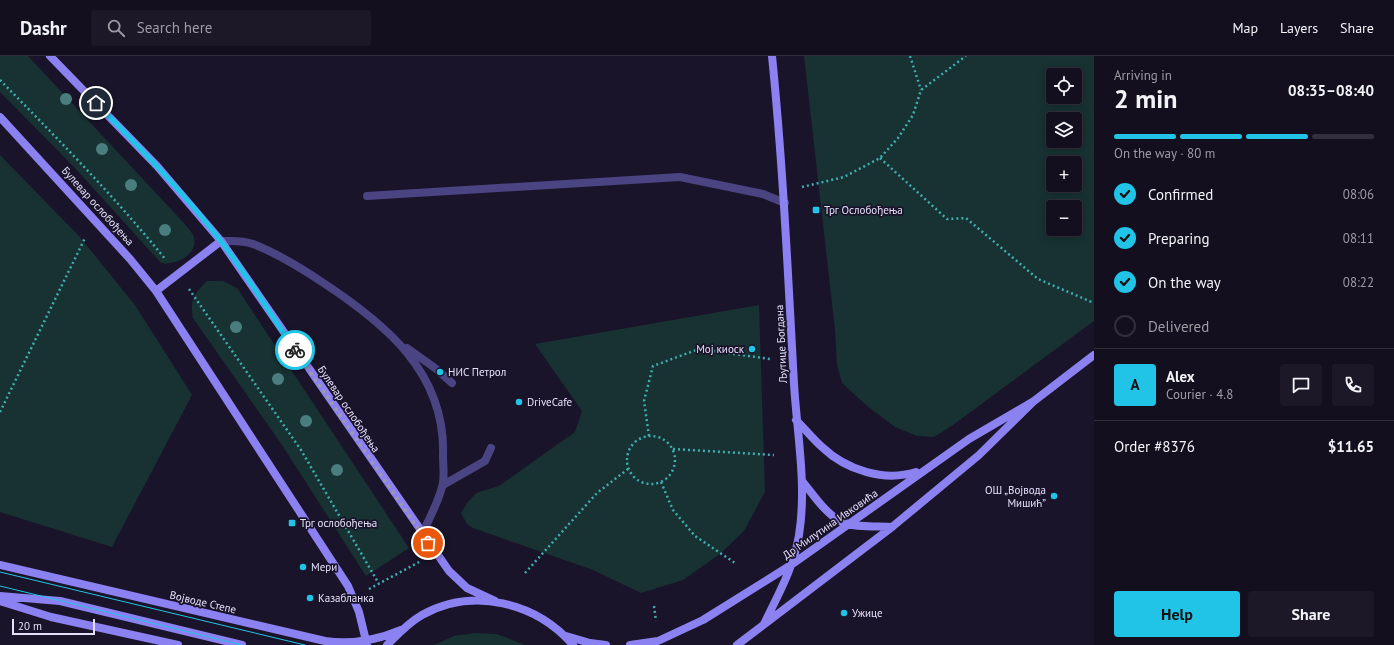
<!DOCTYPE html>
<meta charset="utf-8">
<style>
body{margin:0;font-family:"PT Sans",sans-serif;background:#1c1828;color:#f1f3f6;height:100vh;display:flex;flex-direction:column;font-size:15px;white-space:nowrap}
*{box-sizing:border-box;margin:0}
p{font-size:13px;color:#9d9ca4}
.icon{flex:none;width:22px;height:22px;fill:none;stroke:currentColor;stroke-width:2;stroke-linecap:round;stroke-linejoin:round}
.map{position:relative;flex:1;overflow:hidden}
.sheet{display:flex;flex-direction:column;background:#130f1f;width:300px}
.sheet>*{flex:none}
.buttons{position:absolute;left:1046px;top:12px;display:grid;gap:8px}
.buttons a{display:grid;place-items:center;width:36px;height:36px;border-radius:4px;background:#130f1f;box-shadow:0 2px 10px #0003,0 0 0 1px #322f3d;font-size:20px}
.scale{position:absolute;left:12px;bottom:10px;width:83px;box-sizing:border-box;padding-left:4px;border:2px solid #e5dffb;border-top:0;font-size:11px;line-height:14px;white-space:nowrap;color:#e5dffb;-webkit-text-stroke:3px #191429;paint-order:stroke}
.pin{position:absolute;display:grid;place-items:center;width:34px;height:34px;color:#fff;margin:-17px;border:2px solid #fff;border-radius:50%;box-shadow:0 1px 4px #0007}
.courier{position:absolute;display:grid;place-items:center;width:40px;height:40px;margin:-20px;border:3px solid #21c4e6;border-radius:50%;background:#fff;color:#222;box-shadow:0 1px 5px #0007}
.summary em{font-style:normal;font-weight:700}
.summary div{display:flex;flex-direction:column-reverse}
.summary{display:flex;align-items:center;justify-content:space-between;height:68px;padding:0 20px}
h1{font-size:26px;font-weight:700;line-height:30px}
.bar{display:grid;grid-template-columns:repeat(4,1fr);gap:6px 4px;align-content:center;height:48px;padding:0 20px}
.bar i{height:5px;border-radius:3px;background:#322f3d}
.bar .active{background:#21c4e6}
.bar p{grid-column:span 4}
.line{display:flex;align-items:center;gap:10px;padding:0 20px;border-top:1px solid #322f3d}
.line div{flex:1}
.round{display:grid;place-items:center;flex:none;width:42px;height:42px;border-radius:4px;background:#1c1828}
ol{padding:0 20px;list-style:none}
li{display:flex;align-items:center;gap:12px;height:44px}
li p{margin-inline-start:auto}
li .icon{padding:4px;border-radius:50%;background:#21c4e6;color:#111;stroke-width:4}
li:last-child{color:#9d9ca4}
li i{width:22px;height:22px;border:2px solid #322f3d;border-radius:50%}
.action{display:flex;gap:8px;margin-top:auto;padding:8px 20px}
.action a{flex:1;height:46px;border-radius:4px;background:#21c4e6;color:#111;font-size:16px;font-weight:700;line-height:46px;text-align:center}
.action a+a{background:#1c1828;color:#f1f3f6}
header{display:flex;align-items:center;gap:24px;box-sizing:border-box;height:56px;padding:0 20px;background:#130f1f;border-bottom:1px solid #322f3d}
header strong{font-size:19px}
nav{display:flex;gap:22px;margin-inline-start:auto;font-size:14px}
.search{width:280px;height:36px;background:#1c1828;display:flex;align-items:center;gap:10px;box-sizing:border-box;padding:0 14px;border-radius:4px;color:#9d9ca4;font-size:15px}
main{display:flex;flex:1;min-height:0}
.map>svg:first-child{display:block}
.green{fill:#183132;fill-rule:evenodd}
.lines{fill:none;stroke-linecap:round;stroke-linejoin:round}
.path{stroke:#3faeb0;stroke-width:2.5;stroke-dasharray:2 3;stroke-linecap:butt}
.lane{stroke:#4b4483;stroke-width:8}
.secondary{stroke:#8c81f1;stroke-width:8}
.tram{stroke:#21c4e6;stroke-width:1}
.tree{fill:#4a7e7e}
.done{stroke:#9e98b2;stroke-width:4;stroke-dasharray:0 7.2}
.route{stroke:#21c4e6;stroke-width:5}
.poi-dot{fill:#21c4e6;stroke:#191429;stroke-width:1.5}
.labels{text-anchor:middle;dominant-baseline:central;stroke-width:3.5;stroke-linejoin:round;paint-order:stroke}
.street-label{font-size:11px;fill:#e5dffb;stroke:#191429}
.poi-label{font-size:11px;fill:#e5dffb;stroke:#191429;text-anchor:start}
</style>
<header>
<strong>Dashr</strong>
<div class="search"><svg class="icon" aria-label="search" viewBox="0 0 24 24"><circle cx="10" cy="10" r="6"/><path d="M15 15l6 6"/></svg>Search here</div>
<nav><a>Map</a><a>Layers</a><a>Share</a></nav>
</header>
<main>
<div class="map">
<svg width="1094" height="589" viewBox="0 0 1094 589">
<rect width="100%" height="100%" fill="#191429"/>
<path class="green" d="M0 0H28L183 166C186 170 191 175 193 179 201 198 175 210 161 207L74 111 0 36Z
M804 0H1094V265L953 369 934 381 917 380 895 371 866 349 842 327 837 309 835 274ZM1053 19H1075V41H1053ZM1053 63H1075V85H1053ZM1053 107H1075V129H1053ZM1053 151H1075V173H1053Z
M0 99 79 180 135 249 192 339 112 491 0 456Z
M207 225H223L237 232 409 492 366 520 282 389 193 262C190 243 193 239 207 225Z
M759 249 765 436 744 475 720 498 683 524 641 537 593 514 473 472 467 468 461 457 467 447 476 437 499 430 575 376 582 355 535 288Z
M475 577 497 578 525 589H434L454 580Z"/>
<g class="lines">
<path class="path" d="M910 0 921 34
M0 24C57 82 115 141 166 204
M880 102 947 163 966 162 1038 223 1094 247
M802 131 844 121 880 102 898 82 913 59 921 34 966 0
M189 233 301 394 379 528
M0 356 85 182
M649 380 644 345 653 310 699 293 770 303
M627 404a24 24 0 1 1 48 0a24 24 0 1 1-48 0Z
M673 393 774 399
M661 426 673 454 695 480 735 507
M525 517 597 437 628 413
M369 533 421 505
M654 550 656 565"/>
<path class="lane" d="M367 140 680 121 763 138 785 147
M221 185C231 185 243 184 253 188 274 196 304 214 322 226 386 268 446 317 443 400 443 410 445 422 442 431 438 447 429 463 422 478
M407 292 435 312 452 327
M443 429 485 405 491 392"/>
<path class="secondary" d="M50 0 157 110 221 185 449 515 467 532 495 545
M0 61 130 203 156 235 348 530 359 556 367 589
M156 235 221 185
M796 364C805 373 813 383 822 391 846 414 884 426 916 416
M802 425C813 438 825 457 840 465 852 472 878 470 892 471
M0 509 325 585C352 589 377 584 401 574
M0 540 60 545 242 589
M0 545 51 561 178 589
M764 568C778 539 794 511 799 479 807 429 797 378 794 328 788 219 783 109 772 0
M566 580 590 587 606 589
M387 589C398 578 408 567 422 559 473 531 536 546 573 589
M630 589 658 585 703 564 791 509 969 383 1034 345
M737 589 892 471 979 399 1034 345 1094 299"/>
<path class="tram" d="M0 516 305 589
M0 530 242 589"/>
</g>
<g class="tree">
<circle cx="66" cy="43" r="6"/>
<circle cx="102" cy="93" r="6"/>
<circle cx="131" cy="129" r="6"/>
<circle cx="165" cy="174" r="6"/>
<circle cx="236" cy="271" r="6"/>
<circle cx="278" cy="323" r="6"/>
<circle cx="306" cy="365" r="6"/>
<circle cx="337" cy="414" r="6"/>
</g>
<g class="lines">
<path class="done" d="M295 294 428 487"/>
<path class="route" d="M96 47C139 91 182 135 220 184 247 219 270 258 295 294"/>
</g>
<g class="poi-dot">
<rect x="812" y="150" width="8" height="8" rx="2"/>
<circle cx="752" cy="293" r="4"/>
<circle cx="440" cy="316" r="4"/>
<circle cx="519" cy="346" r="4"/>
<circle cx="1054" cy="440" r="4"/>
<rect x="288" y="463" width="8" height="8" rx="2"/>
<circle cx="303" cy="511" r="4"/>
<circle cx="310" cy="542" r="4"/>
<circle cx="844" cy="557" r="4"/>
</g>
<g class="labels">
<g class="street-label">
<text transform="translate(98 150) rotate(48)">Булевар ослобођења</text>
<text transform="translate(781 288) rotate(-93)">Љутице Богдана</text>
<text transform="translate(349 353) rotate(56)">Булевар ослобођења</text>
<text transform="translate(830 468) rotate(-35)">Др Милутина Ивковића</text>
<text transform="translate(203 546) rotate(13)">Војводе Степе</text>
</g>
<g class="poi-label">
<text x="824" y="154">Трг Ослобођења</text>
<text x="744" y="293" text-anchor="end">Мој киоск</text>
<text x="448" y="316">НИС Петрол</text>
<text x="527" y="346">DriveCafe</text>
<text x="1046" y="434" text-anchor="end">ОШ „Војвода<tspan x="1046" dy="13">Мишић”</tspan></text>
<text x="300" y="467">Трг ослобођења</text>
<text x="311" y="511">Мери</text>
<text x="318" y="542">Казабланка</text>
<text x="852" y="557">Ужице</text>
</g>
</g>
</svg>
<div class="buttons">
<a><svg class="icon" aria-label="locate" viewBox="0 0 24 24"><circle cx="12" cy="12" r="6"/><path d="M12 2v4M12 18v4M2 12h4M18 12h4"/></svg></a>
<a><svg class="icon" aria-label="layers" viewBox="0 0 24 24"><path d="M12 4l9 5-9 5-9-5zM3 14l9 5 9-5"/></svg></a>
<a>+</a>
<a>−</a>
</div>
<div class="scale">20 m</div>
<div class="pin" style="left:428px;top:487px;background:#ea580c"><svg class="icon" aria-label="bag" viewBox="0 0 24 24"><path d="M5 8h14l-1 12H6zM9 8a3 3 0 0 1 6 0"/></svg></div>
<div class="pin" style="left:96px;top:47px;background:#1f2937"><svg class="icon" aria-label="home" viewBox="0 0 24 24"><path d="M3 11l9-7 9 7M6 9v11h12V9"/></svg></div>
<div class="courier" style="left:295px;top:294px"><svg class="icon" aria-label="bike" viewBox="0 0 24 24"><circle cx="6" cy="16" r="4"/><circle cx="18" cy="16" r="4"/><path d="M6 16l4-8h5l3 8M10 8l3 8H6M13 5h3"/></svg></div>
</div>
<section class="sheet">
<div class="summary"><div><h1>2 min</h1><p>Arriving in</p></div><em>08:35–08:40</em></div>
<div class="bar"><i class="active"></i><i class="active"></i><i class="active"></i><i></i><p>On the way · 80 m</p></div>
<ol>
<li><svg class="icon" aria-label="check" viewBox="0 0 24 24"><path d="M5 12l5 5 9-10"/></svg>Confirmed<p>08:06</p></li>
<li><svg class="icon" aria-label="check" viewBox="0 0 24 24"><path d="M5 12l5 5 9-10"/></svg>Preparing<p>08:11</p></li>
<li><svg class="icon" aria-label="check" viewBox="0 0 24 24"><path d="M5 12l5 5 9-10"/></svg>On the way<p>08:22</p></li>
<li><i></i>Delivered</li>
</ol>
<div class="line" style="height:72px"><b class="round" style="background:#21c4e6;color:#111">A</b><div><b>Alex</b><p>Courier · 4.8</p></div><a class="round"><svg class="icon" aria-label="chat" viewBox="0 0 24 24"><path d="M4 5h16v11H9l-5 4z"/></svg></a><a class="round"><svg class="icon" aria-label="phone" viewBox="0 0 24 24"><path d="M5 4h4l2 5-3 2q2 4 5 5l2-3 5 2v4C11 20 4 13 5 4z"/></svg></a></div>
<div class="line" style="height:52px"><div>Order #8376</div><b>$11.65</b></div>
<div class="action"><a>Help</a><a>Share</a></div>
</section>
</main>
